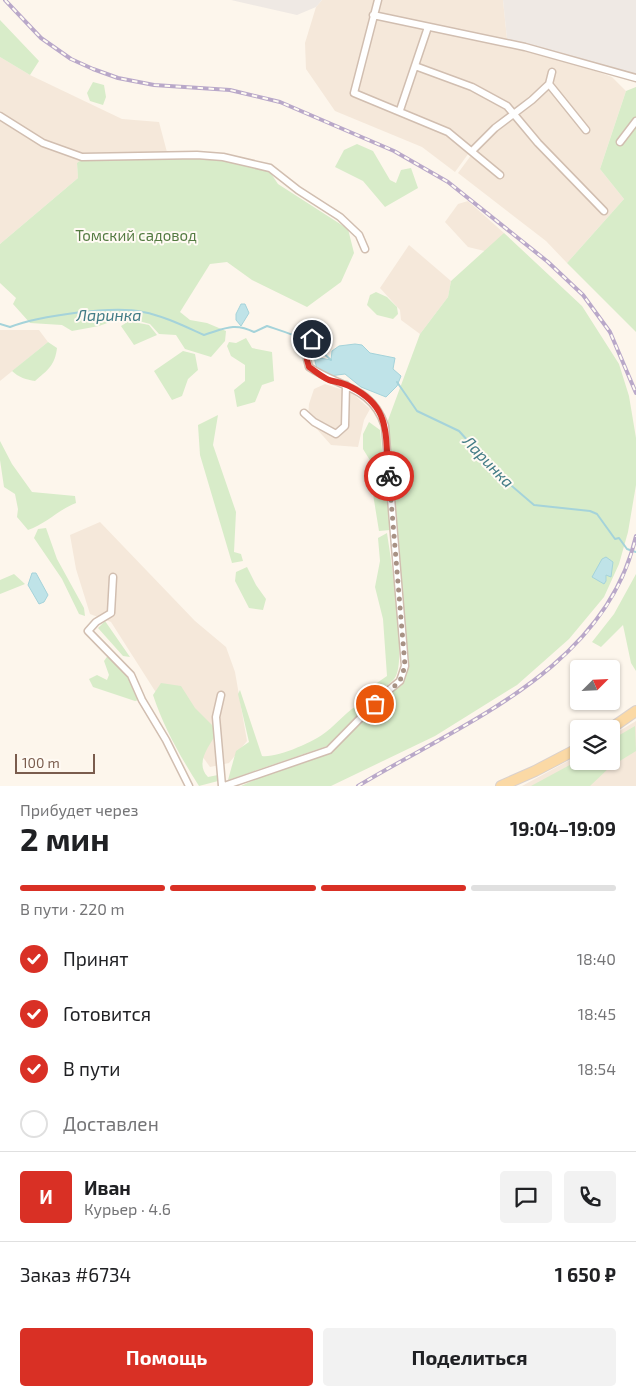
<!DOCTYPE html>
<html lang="ru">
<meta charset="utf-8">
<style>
body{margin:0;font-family:"Exo 2",sans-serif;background:#f2f2f2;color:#202124;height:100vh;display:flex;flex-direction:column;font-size:19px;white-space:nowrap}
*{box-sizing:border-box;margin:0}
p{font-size:16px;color:#757577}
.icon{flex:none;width:28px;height:28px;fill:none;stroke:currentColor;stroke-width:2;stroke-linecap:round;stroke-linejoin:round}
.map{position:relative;height:786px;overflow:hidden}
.sheet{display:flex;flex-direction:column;background:#fff;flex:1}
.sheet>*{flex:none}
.needle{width:32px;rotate:66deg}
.fabs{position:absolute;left:570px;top:660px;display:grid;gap:10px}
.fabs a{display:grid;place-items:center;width:50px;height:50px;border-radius:5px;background:#fff;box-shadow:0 1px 4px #0004;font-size:25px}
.scale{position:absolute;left:15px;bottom:12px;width:80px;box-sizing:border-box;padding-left:5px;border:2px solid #7a5c4d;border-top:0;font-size:14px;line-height:18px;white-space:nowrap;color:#7a5c4d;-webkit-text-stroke:4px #fffaf3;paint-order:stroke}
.pin{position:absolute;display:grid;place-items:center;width:42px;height:42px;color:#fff;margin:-21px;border:2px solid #fff;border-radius:50%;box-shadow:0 1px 5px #0007}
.courier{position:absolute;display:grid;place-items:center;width:50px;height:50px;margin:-25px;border:4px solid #d93025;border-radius:50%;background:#fff;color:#222;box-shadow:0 1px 6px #0007}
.summary em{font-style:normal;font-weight:700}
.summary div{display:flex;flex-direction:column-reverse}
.summary{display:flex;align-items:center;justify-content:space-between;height:85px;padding:0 20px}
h1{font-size:32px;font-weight:700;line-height:38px}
.bar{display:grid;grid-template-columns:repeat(4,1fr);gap:8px 5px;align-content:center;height:60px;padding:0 20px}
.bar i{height:6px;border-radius:4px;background:#e0e0e0}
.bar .selected{background:#d93025}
.bar p{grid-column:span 4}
.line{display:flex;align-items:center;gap:12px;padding:0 20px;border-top:1px solid #e0e0e0}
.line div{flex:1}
.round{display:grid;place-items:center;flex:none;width:52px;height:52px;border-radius:5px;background:#f2f2f2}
ol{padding:0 20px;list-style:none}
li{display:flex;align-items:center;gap:15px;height:55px}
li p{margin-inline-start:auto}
li .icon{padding:5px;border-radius:50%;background:#d93025;color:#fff;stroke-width:4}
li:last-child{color:#757577}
li i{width:28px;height:28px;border:2px solid #e0e0e0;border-radius:50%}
.primary-button{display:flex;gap:10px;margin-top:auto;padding:10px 20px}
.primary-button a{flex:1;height:58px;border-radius:5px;background:#d93025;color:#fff;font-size:20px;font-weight:700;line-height:58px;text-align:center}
.primary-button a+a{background:#f2f2f2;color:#202124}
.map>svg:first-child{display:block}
.residential{fill:#f5e8da}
.industrial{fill:#efe9e4}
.green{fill:#d8ecc9}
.water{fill:#bfe3e8;stroke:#a5d3da}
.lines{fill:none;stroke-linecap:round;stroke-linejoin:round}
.stream{stroke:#a5d3da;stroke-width:2}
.street-casing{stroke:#d1beb0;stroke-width:9}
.primary-casing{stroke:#dad1cd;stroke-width:12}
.street{stroke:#fff;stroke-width:6}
.primary{stroke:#fbd9a5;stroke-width:10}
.rail-casing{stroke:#b9a8c9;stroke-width:4}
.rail{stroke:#fffaf3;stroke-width:2;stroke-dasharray:5.5;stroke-linecap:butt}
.done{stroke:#a89285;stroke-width:5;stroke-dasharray:0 9}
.route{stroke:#d93025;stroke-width:6}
.labels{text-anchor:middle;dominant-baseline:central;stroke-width:4;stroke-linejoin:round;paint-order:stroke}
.park-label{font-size:15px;fill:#537a41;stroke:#fffaf3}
.water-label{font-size:16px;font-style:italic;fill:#437c86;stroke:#fffaf3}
</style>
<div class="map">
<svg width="636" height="786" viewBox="0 0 636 786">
<rect width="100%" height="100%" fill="#fdf6ec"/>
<path class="residential" d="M322 0H377L351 93 448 133 471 150 455 172 422 147 335 111 306 69 305 43 316 7Z
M380 0H503L507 39H492L376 14Z
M374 18 424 29 399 108 356 91Z
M428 30 524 49 582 66 612 77 626 91 600 169 624 199 567 263 546 241 458 173 475 150 496 130 519 113 547 81 531 99 515 110 494 95 473 85 417 65Z
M0 57 30 75 122 119 159 122 168 156 77 163 78 178 0 244Z
M416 68 451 80 506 107 509 112 507 116 472 148 449 130 402 110Z
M468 201 504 233 493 253 468 247 445 222 458 204Z
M409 245 451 281 448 297 420 334 401 320 400 310 380 288Z
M0 330H39L48 342 0 381Z
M325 384 352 393 370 409 364 420 358 447 331 445 308 419 309 404 314 389Z
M100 522 195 621 226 647 235 672 247 741 229 763 210 767 155 691 111 622 90 614 76 569 70 535Z
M636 721V786H522L579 755V761H611V736Z"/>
<path class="industrial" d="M231 0H322L316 7 297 15Z
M503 0H636V76L507 39Z"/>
<path class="green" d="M0 20 39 61 30 75 0 57Z
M93 82 104 85 106 97 103 105 90 101 87 93Z
M636 87V332L567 263 624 199 600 169 626 91Z
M357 144 373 151 390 180 396 183 401 170 411 168 418 188 385 207 363 181 335 167 344 150Z
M168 156 230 160 268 169 278 184 348 229 354 253 341 282 307 307 252 280 227 262 210 264 180 312 190 320 207 323 226 331 225 341 211 357 185 349 176 335 159 334 150 324 124 317 99 326 72 331 62 325 30 323 13 304 16 298 0 283V244L78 178 77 163 84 158Z
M504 233 582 306 619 364 629 396 636 438V485L628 532 619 564 604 597 569 639 517 685 435 736 331 786H241L261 777 331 753 384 698 402 685 408 669 387 423 420 334 448 297 451 281Z
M376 292 387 297 397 307 398 314 393 319 377 315 367 305 370 295Z
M129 321 149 325 157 335 134 345 121 326Z
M246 338 252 348 272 352 274 381 262 385 255 402 237 407 234 390 245 381V365L231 356 227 346 229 342 236 343Z
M48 342 57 348C55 365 48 370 35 381 27 380 18 377 12 371Z
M183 351 195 354 198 370 188 379 182 396 172 400 154 371Z
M218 415 213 445 236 512 234 552 241 554 243 561 232 563 200 455 198 425Z
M369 422 380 430 390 530 379 531 373 494 368 483 371 462 363 449V434Z
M0 441 12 464 32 492 75 496 76 503C58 510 46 524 28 530L17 517 18 509 15 494 4 487 0 460Z
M46 528 57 559 84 608 85 616 79 614 62 579 34 538 38 529Z
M387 533C391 559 406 655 396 676 393 683 381 689 375 693L371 687 387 676 383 619 375 587 380 561 378 538Z
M247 567 256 585 266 599 263 610 249 608 235 581 236 572Z
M14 574 25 584 0 594V580Z
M636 574V671L631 663 623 625 601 647 592 642 614 614Z
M105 621 130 657 123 656 98 628Z
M109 654 132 681 139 700 135 701 93 687 89 679 97 675 107 680 109 675 104 661Z
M161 683 181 686 195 708 218 731C210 745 194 763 208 777L218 775V781L199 786C180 756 164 728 153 695Z
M240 690 262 756C277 758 314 742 326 732 338 723 348 709 362 703L364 709 327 746 228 780 236 751 249 742 238 694Z
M635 726 636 751 610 767 590 786H531L579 760 611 761V740Z"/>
<path class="water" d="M241 304H245L249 313 241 326 236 320V314Z
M355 344 362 345 370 353 395 358 393 369 401 376 397 386 386 397 361 387 345 374 329 376 317 369 314 357 331 360 332 351 339 346Z
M606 557 613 562 611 577 606 575V581L604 584 592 577 602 559Z
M32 573H36L48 595 44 602 39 604 28 585Z"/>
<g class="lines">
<path class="stream" d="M0 324 10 327C39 316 113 305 143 312 164 316 184 326 204 335 224 329 234 322 254 332L267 326C297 336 307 338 331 360
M397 382 417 411 459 431 499 475 534 505 590 511 597 514 615 539 619 538 627 549 636 552"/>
<defs>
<path id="street" d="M378 0 354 93 448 132 500 175
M373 15 525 47 636 78
M415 66 472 87 507 106 538 143 604 211
M549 84 586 130
M400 110 428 27
M0 116 43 143 82 157 197 155 223 157 270 168 298 190 340 217 359 235 365 249
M620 142 636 121
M473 150 495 128 532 100 549 84 552 72
M304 413 314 422 336 434 345 426 346 385
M113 577 111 613 96 622 88 631 131 675 142 700 166 740 189 786
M221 695 216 717 222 786
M224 786 329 750 384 694 400 681 405 666 385 426C372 386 340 388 309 367L307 359 312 339"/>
<path id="primary" d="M610 729 636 711
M501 786 535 771 579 748"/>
</defs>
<use href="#street" class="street-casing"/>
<use href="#primary" class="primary-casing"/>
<use href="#street" class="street"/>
<use href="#primary" class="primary"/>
<defs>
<path id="rail" d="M5 0 41 38 71 59 93 69 118 78 154 85 230 90 280 102 394 151 448 182 548 262 583 295 610 332 636 393
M358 786C462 723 606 669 636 536"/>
</defs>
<use href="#rail" class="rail-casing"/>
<use href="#rail" class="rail"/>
</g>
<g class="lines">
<path class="done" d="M375 704 400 681 405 666 389 476"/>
<path class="route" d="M312 339 307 360 309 367C315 371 322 377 329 380 336 382 344 383 351 387 393 408 384 436 389 476"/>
</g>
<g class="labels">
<g class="park-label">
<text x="136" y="235">Томский садовод</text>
</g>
<g class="water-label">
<text x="109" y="314">Ларинка</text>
<text transform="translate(489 461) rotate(46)">Ларинка</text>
</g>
</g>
</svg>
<div class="fabs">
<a><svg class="needle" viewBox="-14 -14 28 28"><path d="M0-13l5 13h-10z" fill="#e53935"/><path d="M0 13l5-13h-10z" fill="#757577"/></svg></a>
<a><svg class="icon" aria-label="layers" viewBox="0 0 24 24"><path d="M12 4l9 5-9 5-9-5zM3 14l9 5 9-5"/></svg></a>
</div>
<div class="scale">100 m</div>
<div class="pin" style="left:375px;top:704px;background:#ea580c"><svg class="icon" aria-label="bag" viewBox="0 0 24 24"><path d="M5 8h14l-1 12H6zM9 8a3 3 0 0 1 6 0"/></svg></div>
<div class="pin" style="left:312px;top:339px;background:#1f2937"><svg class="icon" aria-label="home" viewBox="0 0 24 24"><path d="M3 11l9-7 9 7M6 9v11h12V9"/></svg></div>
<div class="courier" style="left:389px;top:476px"><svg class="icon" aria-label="bike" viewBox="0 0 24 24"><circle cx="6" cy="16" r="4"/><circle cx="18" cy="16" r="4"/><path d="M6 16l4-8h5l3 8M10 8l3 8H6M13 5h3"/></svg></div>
</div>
<section class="sheet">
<div class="summary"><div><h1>2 мин</h1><p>Прибудет через</p></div><em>19:04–19:09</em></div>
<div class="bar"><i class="selected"></i><i class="selected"></i><i class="selected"></i><i></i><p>В пути · 220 m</p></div>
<ol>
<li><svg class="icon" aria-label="check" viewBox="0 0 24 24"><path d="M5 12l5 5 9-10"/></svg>Принят<p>18:40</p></li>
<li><svg class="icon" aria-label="check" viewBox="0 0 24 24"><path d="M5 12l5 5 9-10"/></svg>Готовится<p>18:45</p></li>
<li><svg class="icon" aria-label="check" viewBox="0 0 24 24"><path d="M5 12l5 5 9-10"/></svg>В пути<p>18:54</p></li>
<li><i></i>Доставлен</li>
</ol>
<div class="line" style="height:90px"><b class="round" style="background:#d93025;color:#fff">И</b><div><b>Иван</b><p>Курьер · 4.6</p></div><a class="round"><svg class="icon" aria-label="chat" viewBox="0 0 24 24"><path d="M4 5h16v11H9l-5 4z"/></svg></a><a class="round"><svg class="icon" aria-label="phone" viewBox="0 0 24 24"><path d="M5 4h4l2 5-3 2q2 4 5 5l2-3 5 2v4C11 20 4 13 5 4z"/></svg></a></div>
<div class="line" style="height:65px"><div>Заказ #6734</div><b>1 650 ₽</b></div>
<div class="primary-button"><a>Помощь</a><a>Поделиться</a></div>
</section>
